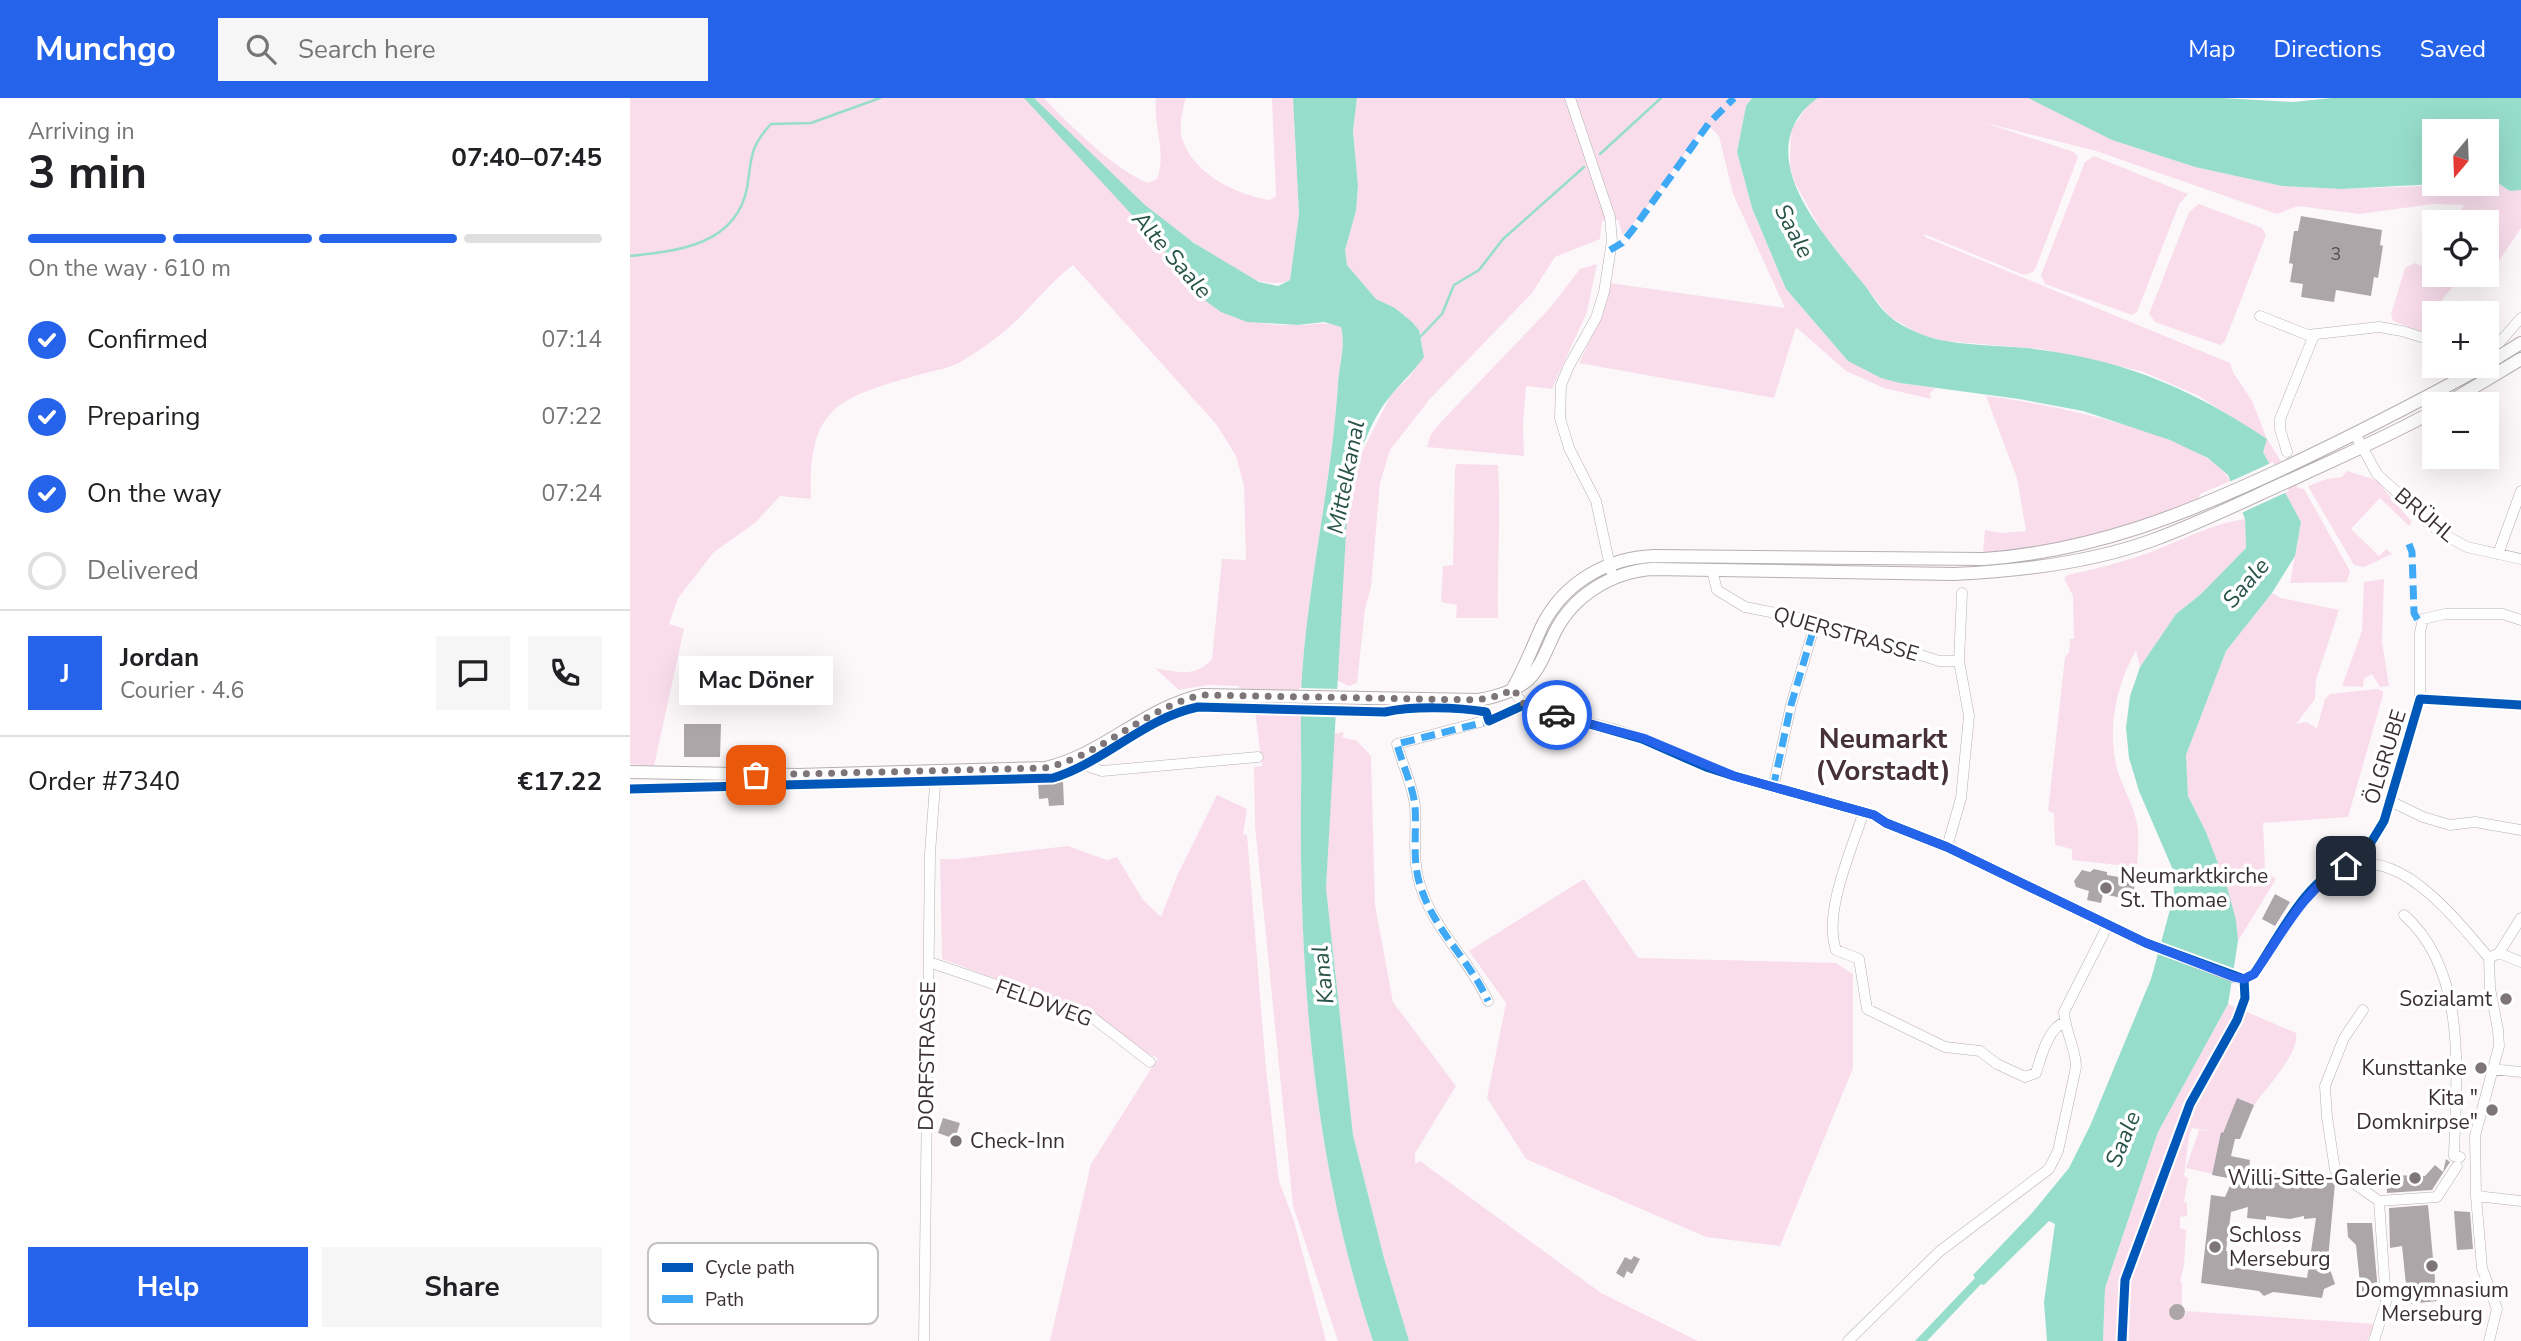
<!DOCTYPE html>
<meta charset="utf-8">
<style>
body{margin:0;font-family:"Nunito Sans",sans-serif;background:#f6f6f6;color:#202124;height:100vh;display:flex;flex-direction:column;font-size:26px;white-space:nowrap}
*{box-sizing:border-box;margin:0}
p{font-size:23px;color:#757577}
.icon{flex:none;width:38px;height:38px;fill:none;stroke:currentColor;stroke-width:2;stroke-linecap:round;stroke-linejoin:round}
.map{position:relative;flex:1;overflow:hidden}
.sheet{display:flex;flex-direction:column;background:#fff;width:630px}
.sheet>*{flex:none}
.needle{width:46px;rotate:199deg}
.fabs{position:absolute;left:1792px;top:21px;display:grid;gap:14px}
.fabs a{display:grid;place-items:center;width:77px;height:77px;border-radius:0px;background:#fff;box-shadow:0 7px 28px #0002;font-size:35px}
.pin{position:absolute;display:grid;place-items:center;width:60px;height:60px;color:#fff;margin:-30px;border-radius:14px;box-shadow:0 4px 10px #0006}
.courier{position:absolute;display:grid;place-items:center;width:70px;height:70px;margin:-35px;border:5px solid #2563eb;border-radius:50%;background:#fff;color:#222;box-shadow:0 2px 9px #0007}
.bubble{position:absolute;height:49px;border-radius:0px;background:#fff;box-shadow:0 7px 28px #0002;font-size:23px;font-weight:700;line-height:49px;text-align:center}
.summary em{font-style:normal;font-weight:700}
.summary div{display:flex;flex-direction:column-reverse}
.summary{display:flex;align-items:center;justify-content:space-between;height:119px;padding:0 28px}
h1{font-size:46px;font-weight:700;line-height:52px}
.bar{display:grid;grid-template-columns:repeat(4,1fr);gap:10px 7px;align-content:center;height:84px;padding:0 28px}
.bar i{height:9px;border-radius:5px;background:#e0e0e0}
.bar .active{background:#2563eb}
.bar p{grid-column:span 4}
.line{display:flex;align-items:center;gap:18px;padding:0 28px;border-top:2px solid #e0e0e0}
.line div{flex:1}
.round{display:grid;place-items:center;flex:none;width:74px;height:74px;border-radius:0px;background:#f6f6f6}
ol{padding:0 28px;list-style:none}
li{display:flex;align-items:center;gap:21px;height:77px}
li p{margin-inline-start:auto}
li .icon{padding:7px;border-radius:50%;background:#2563eb;color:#fff;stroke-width:4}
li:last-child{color:#757577}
li i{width:38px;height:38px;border:4px solid #e0e0e0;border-radius:50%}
.primary-button{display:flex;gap:14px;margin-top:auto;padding:14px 28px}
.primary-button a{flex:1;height:80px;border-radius:0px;background:#2563eb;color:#fff;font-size:28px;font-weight:700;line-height:80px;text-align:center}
.primary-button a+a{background:#f6f6f6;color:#202124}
header{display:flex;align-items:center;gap:42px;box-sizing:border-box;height:98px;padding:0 35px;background:#2563eb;color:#fff}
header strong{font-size:33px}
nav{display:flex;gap:38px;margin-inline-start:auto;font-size:24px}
.search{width:490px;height:63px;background:#f6f6f6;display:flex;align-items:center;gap:18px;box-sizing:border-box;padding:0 24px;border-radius:0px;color:#757577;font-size:26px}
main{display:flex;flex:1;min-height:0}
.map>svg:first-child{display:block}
.green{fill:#f9ddeb}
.water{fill:#97ddcb}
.pier{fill:#fcf8fa}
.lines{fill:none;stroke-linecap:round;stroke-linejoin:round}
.stream{stroke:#97ddcb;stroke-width:2.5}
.building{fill:#ada6a9;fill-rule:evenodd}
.minor-casing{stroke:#b6afb2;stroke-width:11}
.major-casing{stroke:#b6afb2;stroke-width:14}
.minor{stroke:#fffefe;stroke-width:10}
.major{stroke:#fffefe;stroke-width:12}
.quiet{stroke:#3fa9f5;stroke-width:7;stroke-dasharray:14 7;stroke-linecap:butt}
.cycleway-casing{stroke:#fff;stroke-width:13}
.cycleway{stroke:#0057b8;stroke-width:9}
.done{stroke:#7e7579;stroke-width:7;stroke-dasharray:0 12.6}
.route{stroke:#2563eb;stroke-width:9}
.poi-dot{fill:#7e7579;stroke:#fff;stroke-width:2.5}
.labels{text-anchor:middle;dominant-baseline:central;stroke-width:7;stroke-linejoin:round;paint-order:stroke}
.number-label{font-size:18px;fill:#574d51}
.street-label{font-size:21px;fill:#3a2f34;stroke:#fff}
.poi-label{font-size:21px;fill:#3a2f34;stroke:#fff;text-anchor:end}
.water-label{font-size:23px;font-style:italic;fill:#275348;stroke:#fff}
.district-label{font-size:28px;font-weight:bold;fill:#46313b;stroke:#fff}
.key{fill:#fff;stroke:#c4c1c2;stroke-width:2}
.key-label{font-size:19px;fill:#3a2f34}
</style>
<header>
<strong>Munchgo</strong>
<div class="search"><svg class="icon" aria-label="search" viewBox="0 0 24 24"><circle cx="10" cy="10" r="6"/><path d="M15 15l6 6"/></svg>Search here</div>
<nav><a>Map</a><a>Directions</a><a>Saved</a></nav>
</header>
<main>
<section class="sheet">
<div class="summary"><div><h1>3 min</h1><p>Arriving in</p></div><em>07:40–07:45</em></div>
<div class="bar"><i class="active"></i><i class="active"></i><i class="active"></i><i></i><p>On the way · 610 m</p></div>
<ol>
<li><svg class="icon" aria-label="check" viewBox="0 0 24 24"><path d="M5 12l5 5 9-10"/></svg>Confirmed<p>07:14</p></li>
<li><svg class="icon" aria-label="check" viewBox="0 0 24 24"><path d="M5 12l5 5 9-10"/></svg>Preparing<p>07:22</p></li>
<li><svg class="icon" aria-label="check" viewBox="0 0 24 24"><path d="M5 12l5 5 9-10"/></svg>On the way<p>07:24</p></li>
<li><i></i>Delivered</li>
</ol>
<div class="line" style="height:126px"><b class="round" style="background:#2563eb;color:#fff">J</b><div><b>Jordan</b><p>Courier · 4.6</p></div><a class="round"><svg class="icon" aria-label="chat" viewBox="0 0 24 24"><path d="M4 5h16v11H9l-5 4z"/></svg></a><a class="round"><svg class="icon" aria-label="phone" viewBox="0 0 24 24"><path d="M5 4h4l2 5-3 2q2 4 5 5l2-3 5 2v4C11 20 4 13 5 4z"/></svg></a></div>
<div class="line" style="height:91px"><div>Order #7340</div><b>€17.22</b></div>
<div class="primary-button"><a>Help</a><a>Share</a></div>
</section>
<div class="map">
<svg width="1891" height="1243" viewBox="0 0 1891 1243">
<rect width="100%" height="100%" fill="#fcf8fa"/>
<path class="green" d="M0 0H414C437 25 488 75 519 85L527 81C537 55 523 27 526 0H556C552 13 548 30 553 43 565 77 607 97 640 102L646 98 642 0H663L669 116 660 182C630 196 585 161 561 142L538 160C549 171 557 183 567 194 594 224 629 227 667 227 687 228 690 222 711 229 716 249 709 265 708 286 702 379 681 470 673 564 669 605 672 648 671 690 669 876 683 1065 743 1243H708L663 1108 625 728 624 669 632 668 625 613 618 614 609 607V588L578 587 549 592 525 570C547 574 566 580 582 561L592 461 616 462 614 388 606 358 587 327 443 167C423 182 408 201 390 219 374 235 353 250 334 262 322 270 303 273 288 277 207 300 178 309 181 401L150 398 125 425 84 454 48 500 39 526 54 531 24 668 0 666Z
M727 0H1122L1116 8 1107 54 1122 110 1156 191 1218 263 1270 285 1305 290 1300 295 1301 301 1254 290 1216 273 1166 229 1144 300 949 265 970 222 980 185 1155 210 1103 96 1089 38 1076 25 1017 109 993 137 988 122 972 123 970 141 925 159 902 195 799 302 760 352 750 385 741 489 735 511 727 585 719 588 706 582 718 400 725 368 761 297 780 278 794 258 789 232 765 210 746 201 717 167 715 152 726 113 728 88 723 33Z
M1188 0H1398L1482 42 1565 69 1652 88 1712 91 1857 86V78L1880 93 1891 92V130L1852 189 1831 178 1799 219 1795 235 1763 223 1761 216 1775 170 1785 165 1796 170 1804 169V177H1857V124H1817L1818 119H1827L1834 107 1803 106 1729 116 1668 108 1647 116 1466 53 1352 24 1444 54 1448 59 1406 169 1403 174 1394 177 1294 136 1295 139 1600 265 1603 274 1622 303 1637 341 1668 390 1674 391 1720 473 1717 484 1660 485 1671 424 1633 354 1636 341 1567 297 1511 273 1411 251 1315 243 1291 237 1259 218 1194 137 1165 85 1160 69 1161 32 1178 7Z
M1464 58 1558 96 1549 106 1507 214 1502 217 1415 186 1411 177 1455 64Z
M1569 106 1632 130 1636 137 1595 243 1590 247 1525 224 1519 216 1559 114Z
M967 166 957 214 922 291 896 288 893 326 894 358 797 349 801 336 811 324 920 210 950 171Z
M1356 298C1405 303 1581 337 1600 383L1570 396 1568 402 1501 429 1395 452 1353 455 1355 432 1372 435 1396 433 1387 380Z
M827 366 868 367C871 418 867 469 868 520H826L827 507 811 504 813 468 823 467 825 369Z
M1717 373 1746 382 1782 424 1779 428 1750 400 1721 431 1749 458 1756 451 1762 456 1734 469 1724 467 1678 388 1697 381 1712 379Z
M1615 421 1616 450 1571 496 1546 516 1510 569 1506 552C1486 589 1477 629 1487 671 1492 688 1502 704 1506 721 1510 737 1508 753 1507 769L1442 762V751L1425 747 1424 715 1418 713 1435 559 1439 555 1440 541H1444L1443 498 1434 480 1438 477C1470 470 1502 462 1533 449 1561 438 1585 425 1615 421Z
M1754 481 1752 544 1759 588 1750 589 1742 576 1734 580 1733 589 1712 588 1732 533 1734 484Z
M1642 495 1651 500 1709 512 1686 582 1685 601 1666 626 1676 624 1687 630 1695 601 1700 596 1747 591 1753 593V597L1718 719 1633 725 1635 772 1646 781 1608 843 1597 789 1576 734 1558 698 1556 657 1596 553Z
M714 634 712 639 727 643 741 658 745 807 763 904 826 988 785 1055V1066L790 1063 971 1195 1068 1243H779L754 1160 723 1037 696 790 703 636Z
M587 697 617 711 613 736 617 737 636 971 649 1083 664 1123 696 1243H420L461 1066 528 960 518 956 468 919 312 861 310 761H327L438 748 477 762 487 759 513 802 531 819 547 778Z
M954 781 1008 860 1206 865 1223 876V970L1150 1148 1076 1139 896 1061 857 1000 876 905 839 853Z
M1598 906 1666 935C1670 955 1636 990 1624 1007L1607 1000 1593 1035 1591 1034 1583 1076 1556 1070 1569 1032 1584 1033 1562 1030 1559 1038 1554 1078 1558 1080 1554 1104 1557 1105V1118L1550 1119V1130L1556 1132 1554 1167 1550 1184 1552 1185V1209L1541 1207 1538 1215 1549 1222 1555 1218 1556 1213 1745 1226 1737 1243H1473L1475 1190 1528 1034Z"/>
<path class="water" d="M394 0H404L515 107 564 145 629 184 648 188 660 182 669 116 663 0H727L723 33 728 88 726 113 715 152 717 167 746 201 765 210 782 224 789 232 794 259C784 273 773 283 762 296 738 324 726 365 718 400L696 790 723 1037 754 1160 779 1243H743C684 1067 669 881 671 696 672 652 669 607 673 564 681 470 702 379 708 286 709 266 716 249 711 229L694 224 668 227 617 224 591 214 577 204 517 133Z
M1122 0H1188C1164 16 1154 41 1160 69 1167 109 1211 158 1236 189 1243 199 1250 210 1259 218 1267 225 1277 230 1286 234 1318 250 1376 246 1412 252 1500 264 1563 292 1637 341L1633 354 1671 424 1665 458 1642 495 1596 553 1556 657 1558 698 1576 734 1597 789 1606 822 1608 843 1600 894 1598 906 1528 1034 1475 1190 1473 1243H1417L1414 1204 1425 1126 1419 1123 1354 1187 1351 1186 1297 1243H1285L1345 1180 1343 1177 1402 1115 1439 1070 1460 1028 1521 881 1544 797 1543 772 1509 693 1499 660 1496 630 1500 598 1510 569 1546 516 1571 496 1616 450 1615 421 1598 377 1578 360 1540 342 1453 313 1389 301 1270 285 1251 280 1218 263 1156 191 1122 110 1107 54 1116 8Z
M1398 0H1592L1663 4 1702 0H1891V92L1880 93 1857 78V33H1804V86H1807L1712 91 1652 88 1565 69 1482 42Z"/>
<path class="pier" d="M1643 364 1659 393 1609 416 1597 385Z
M669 590 709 591 708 615 669 614Z"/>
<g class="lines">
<path class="stream" d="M970 56 1031 0
M0 158C48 153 106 147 117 90 122 59 119 50 141 26L181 25 250 0
M790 239 812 216 824 187 849 172 873 141 954 69"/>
</g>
<path class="building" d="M1671 118 1752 132 1750 147 1753 148 1748 180 1744 179 1741 198 1706 192 1704 204 1671 199 1673 186 1660 184 1663 166 1659 165 1664 133H1668Z
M54 626H91L90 659H54Z
M433 684 434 707 419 708 418 700 409 701 408 686Z
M1464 771 1477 774V777L1506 782 1500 809 1491 807 1492 800 1473 796 1471 805 1457 802 1459 793 1446 789 1444 783 1452 772 1460 774Z
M1645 796 1660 804 1645 828 1632 821Z
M1607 1000 1624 1007 1610 1041H1605L1601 1058 1620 1062 1619 1072 1637 1073 1643 1071 1647 1078 1705 1085 1698 1161 1703 1166 1700 1171 1705 1186 1694 1191 1692 1200 1643 1194 1634 1198 1629 1193 1571 1185 1581 1097 1595 1099 1603 1081 1582 1077 1591 1034 1593 1035ZM1618 1109 1617 1120 1636 1122V1118L1660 1121 1674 1118V1121L1686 1120 1677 1180 1601 1169 1603 1154 1596 1153 1601 1114Z
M313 1020 330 1025 325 1041 308 1035Z
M1816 1061 1820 1064 1802 1092 1757 1095 1756 1077 1795 1078 1805 1067 1813 1074Z
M1798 1107 1807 1203 1778 1206 1772 1148 1760 1150 1759 1110Z
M1824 1113 1840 1114 1843 1151 1827 1152Z
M1717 1125H1742L1748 1194 1731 1195 1726 1147 1718 1139Z
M1004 1158 1010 1161 1002 1176 997 1173 994 1180 986 1175 995 1159 1001 1162Z
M1539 1214a8 8 0 1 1 16 0a8 8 0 1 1-16 0Z"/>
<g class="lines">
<defs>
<path id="minor" d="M940 0 980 119 982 143 974 194 966 220 939 268 931 287 930 320 939 350 966 403 981 473
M1630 218 1678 237 1749 229 1772 233 1804 243
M1857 252 1870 244 1891 220
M1725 336 1747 376 1811 435 1837 449 1891 461
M1657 354 1650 331V321L1684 237
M1868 456 1891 393
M1082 472 1087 492 1115 509 1186 523 1309 563H1329
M882 591 894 607 904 614 932 618 984 631 1012 641 1085 672 1244 717 1256 725 1317 749 1516 845 1604 879 1614 881 1624 876C1640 853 1653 826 1671 804 1742 715 1809 801 1859 860
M1790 601 1891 607
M449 659 454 667 472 673 628 659
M1143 690 1161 607 1186 523
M1760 703 1793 719 1820 727 1845 724 1891 732
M1233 716C1221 753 1193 815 1206 852L1229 861 1237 911 1315 949 1350 953 1367 966 1395 979 1406 975C1411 959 1418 930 1435 924
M1317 749 1331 700 1339 618 1329 563 1332 495
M1733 764 1734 756 1754 723 1790 601V534L1793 521 1815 516H1873L1891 522
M1774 817C1839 874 1826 980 1824 1058L1830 1059
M1869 855 1891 864
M1859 860 1860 890 1868 932 1869 948 1845 1038 1846 1098 1852 1170 1867 1211 1859 1243
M1859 860 1869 855 1891 820
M299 864 463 920 520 964
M858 903C840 863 807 835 792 793 781 764 787 738 785 708 783 688 772 666 767 646L873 618 894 607
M1733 912 1714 940 1695 988 1697 1019 1705 1072 1749 1103 1756 1204 1744 1243
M1862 971 1891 974
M1846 1098 1891 1103
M1749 1103 1807 1099 1827 1068
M294 1243 300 755 306 674
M1218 1243 1310 1153 1419 1071 1428 1053 1446 969C1446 950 1435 934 1434 914L1478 827"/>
<path id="major" d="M1857 266 1891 245
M1816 306 1891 261
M883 590C895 570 903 547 913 526 935 484 977 460 1024 458L1354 461C1464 453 1556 416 1654 370 1722 338 1788 304 1854 268
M0 674 168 677 415 670C473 657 514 610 572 597L848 602C865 599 884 594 898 582 911 569 917 550 925 534 943 498 981 474 1022 471L1324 476C1391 473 1460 465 1523 442 1572 424 1618 401 1665 380 1712 358 1759 338 1804 313"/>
</defs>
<use href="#minor" class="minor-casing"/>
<use href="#major" class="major-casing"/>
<use href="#minor" class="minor"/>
<use href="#major" class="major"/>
<path class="quiet" d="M980 152 992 145 1004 130 1079 25 1104 0
M1779 446 1782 454 1784 515 1790 526
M857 616 859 623 767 646C772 666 783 688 785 708 787 738 781 764 792 793 807 835 840 863 858 903
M1143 690 1161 607 1186 523"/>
<defs>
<path id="cycleway" d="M0 691 423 680C475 664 514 620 568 609L755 614C782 608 828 609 856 614L859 623 894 607 904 614 932 618 1012 641 1076 669 1104 678 1244 717 1256 725 1317 749 1516 845 1614 881
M1614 881 1624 876C1649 840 1682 765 1733 764L1734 756 1754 723 1790 601 1891 607
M1492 1243 1495 1182 1560 1006 1607 922 1615 900 1614 881"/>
</defs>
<use href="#cycleway" class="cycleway-casing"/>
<use href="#cycleway" class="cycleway"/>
</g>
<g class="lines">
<path class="done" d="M126 677 415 670C473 657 514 610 572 597L848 602 872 597 883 591 898 611 927 617"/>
<path class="route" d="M927 617 1013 640 1104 678 1244 717 1256 725 1317 749 1516 845 1604 879 1614 881 1624 876C1653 836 1671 793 1716 768"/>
</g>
<g class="poi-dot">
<circle cx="1476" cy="790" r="7"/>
<circle cx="1876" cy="901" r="7"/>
<circle cx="1851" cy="970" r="7"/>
<circle cx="1862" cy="1012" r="7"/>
<circle cx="326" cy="1043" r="7"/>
<circle cx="1785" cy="1080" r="7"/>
<circle cx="1585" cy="1149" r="7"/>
<circle cx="1802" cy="1168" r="7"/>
</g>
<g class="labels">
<g class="number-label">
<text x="1706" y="156">3</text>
</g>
<g class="street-label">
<text transform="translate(1795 417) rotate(40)">BRÜHL</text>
<text transform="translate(1216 536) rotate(16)">QUERSTRASSE</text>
<text transform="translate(1755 659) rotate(-73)">ÖLGRUBE</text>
<text transform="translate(414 905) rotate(20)">FELDWEG</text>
<text transform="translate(297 958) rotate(-89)">DORFSTRASSE</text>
</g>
<g class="poi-label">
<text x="1490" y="778" text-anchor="start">Neumarktkirche<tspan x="1490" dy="24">St. Thomae</tspan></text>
<text x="1862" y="901">Sozialamt</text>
<text x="1837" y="970">Kunsttanke</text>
<text x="1848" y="1000">Kita "<tspan x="1848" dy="24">Domknirpse"</tspan></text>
<text x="340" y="1043" text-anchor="start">Check-Inn</text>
<text x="1771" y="1080">Willi-Sitte-Galerie</text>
<text x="1599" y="1137" text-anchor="start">Schloss<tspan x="1599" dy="24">Merseburg</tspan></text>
<text x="1802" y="1192" text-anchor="middle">Domgymnasium<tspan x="1802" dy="24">Merseburg</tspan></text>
</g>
<g class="water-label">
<text transform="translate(1164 133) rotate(62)">Saale</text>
<text transform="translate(542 157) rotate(49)">Alte Saale</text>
<text transform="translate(716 379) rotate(-79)">Mittelkanal</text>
<text transform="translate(1616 485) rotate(-49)">Saale</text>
<text transform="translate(693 877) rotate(-96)">Kanal</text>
<text transform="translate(1493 1041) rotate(-68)">Saale</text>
</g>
<g class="district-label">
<text x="1253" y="641">Neumarkt<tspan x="1253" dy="32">(Vorstadt)</tspan></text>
</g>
</g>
<rect x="18" y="1145" width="230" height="81" rx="10" class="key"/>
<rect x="32" y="1165" width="31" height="9" fill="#0057b8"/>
<rect x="32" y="1197" width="31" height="8" fill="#3fa9f5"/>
<g class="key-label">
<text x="75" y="1176">Cycle path</text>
<text x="75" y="1208">Path</text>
</g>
</svg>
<div class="fabs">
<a><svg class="needle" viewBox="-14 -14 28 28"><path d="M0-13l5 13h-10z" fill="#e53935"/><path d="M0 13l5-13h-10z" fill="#757577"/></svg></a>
<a><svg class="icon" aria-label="locate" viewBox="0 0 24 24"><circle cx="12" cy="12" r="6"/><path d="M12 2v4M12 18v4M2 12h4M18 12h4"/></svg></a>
<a>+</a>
<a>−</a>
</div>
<div class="pin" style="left:126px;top:677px;background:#ea580c"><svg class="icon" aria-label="bag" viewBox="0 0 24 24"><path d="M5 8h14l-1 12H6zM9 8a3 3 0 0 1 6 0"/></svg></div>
<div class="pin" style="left:1716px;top:768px;background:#1f2937"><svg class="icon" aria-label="home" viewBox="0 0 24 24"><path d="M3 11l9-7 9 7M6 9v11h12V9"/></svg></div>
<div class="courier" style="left:927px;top:617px"><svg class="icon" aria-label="car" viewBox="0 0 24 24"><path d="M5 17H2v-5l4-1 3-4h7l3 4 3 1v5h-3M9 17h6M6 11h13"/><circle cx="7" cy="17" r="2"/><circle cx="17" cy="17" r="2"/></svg></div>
<div class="bubble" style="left:49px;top:558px;width:154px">Mac Döner</div>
</div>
</main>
